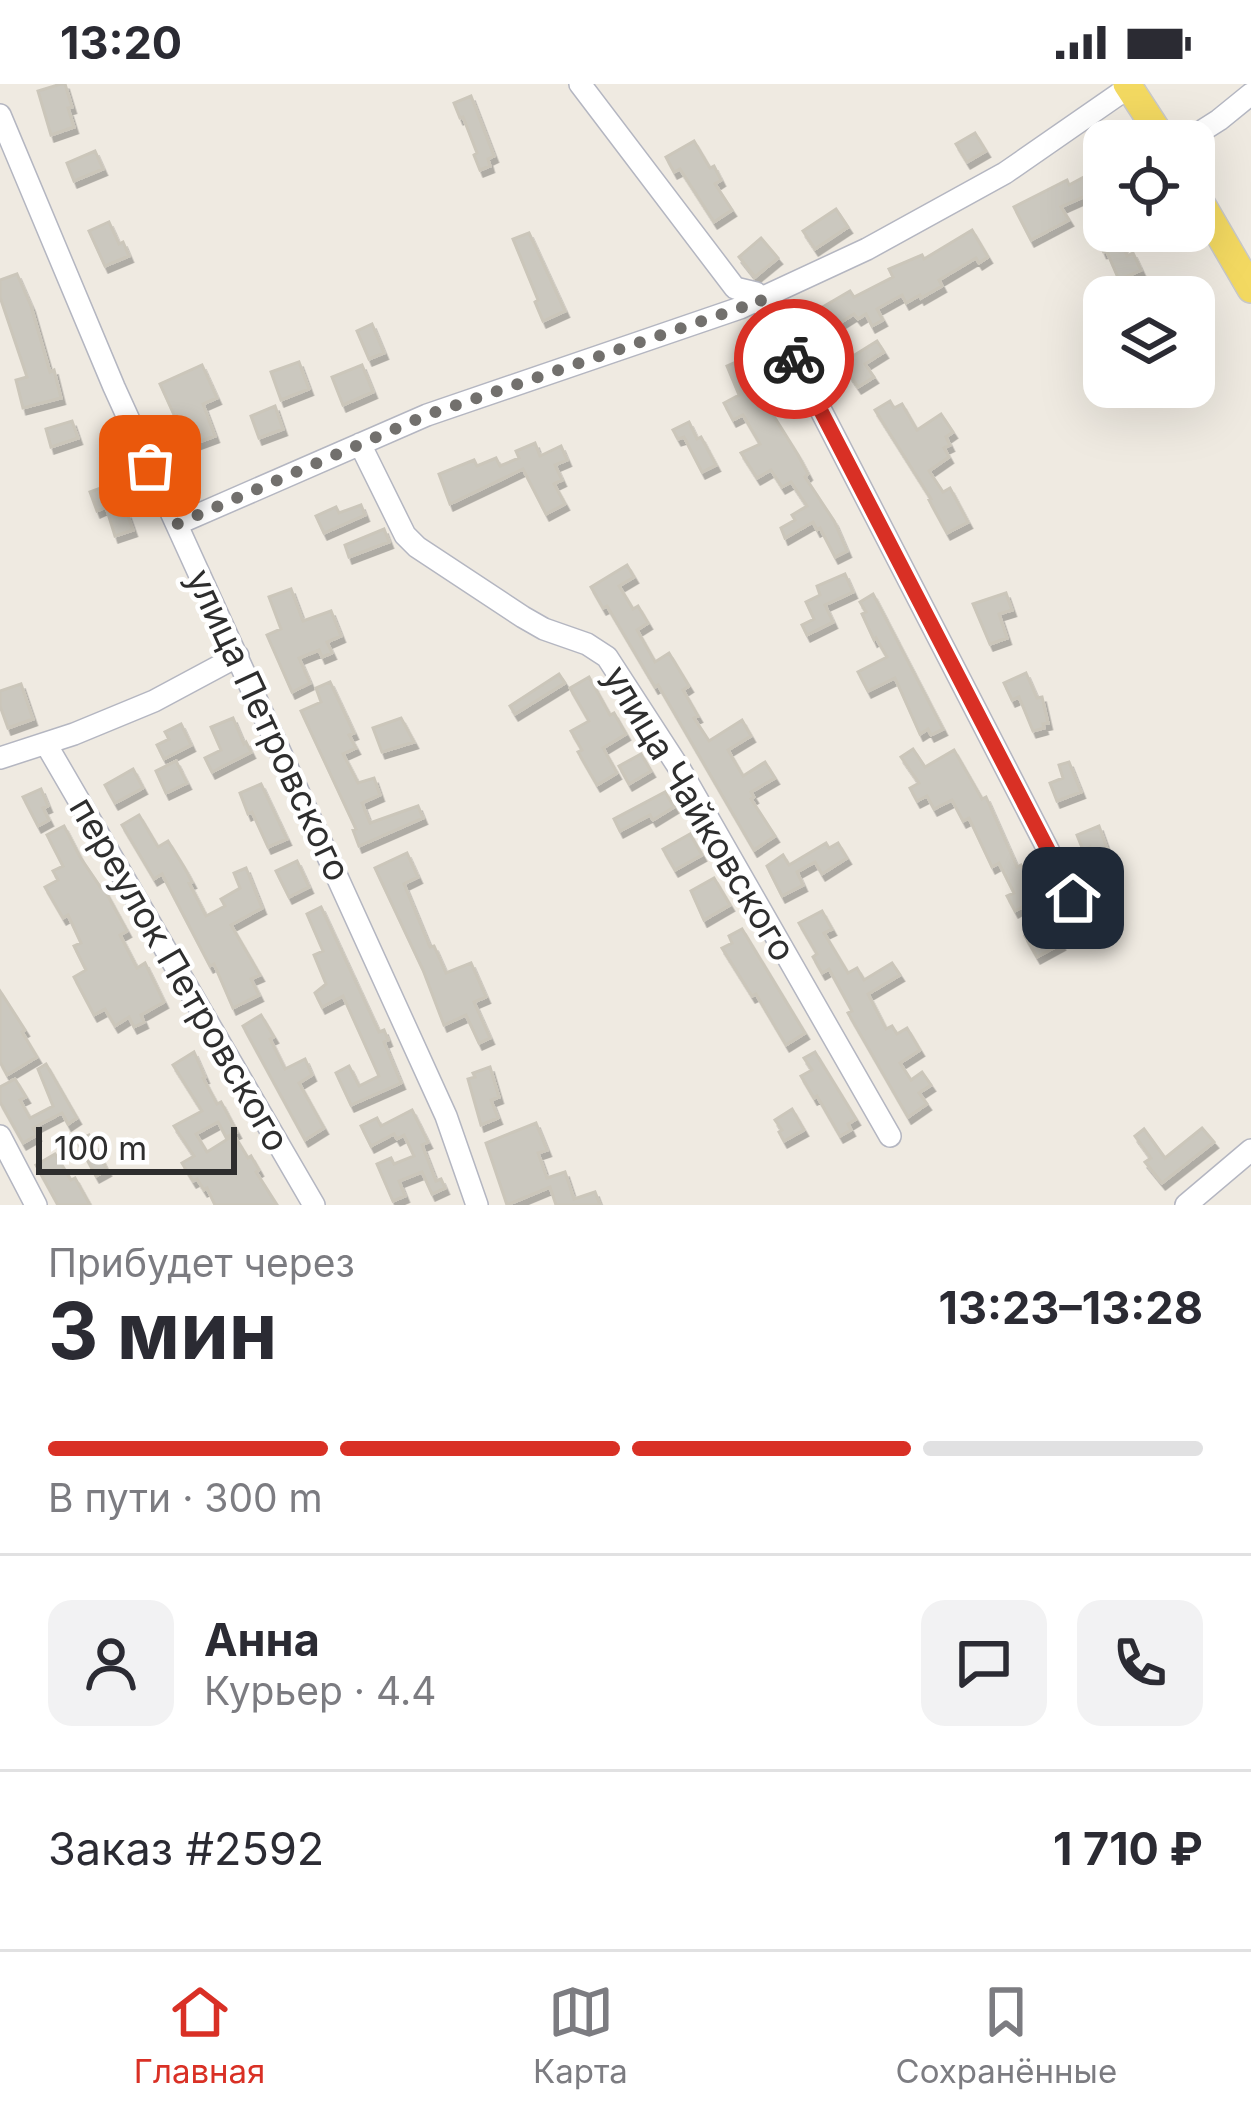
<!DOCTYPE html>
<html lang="ru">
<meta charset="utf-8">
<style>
body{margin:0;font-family:Inter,sans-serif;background:#f2f2f3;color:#2b2b33;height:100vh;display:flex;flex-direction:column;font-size:45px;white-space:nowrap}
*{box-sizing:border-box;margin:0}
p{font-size:39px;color:#7c7c81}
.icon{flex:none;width:66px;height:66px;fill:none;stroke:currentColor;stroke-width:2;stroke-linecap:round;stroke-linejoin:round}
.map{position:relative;height:1121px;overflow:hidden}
.details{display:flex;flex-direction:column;background:#fff;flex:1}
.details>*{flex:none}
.controls{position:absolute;left:1083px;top:36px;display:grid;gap:24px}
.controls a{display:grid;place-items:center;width:132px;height:132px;border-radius:24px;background:#fff;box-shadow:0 12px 48px #0002;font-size:60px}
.scale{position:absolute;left:36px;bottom:30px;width:201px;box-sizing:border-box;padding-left:12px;border:6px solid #2e2e2e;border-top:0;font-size:33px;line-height:42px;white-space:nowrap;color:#2e2e2e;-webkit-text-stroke:9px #fff;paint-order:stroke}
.pin{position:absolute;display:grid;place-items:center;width:102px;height:102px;color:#fff;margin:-51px;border-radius:24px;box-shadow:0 6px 18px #0006}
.courier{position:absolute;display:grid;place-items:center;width:120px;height:120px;margin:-60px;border:9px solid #d93025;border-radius:50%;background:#fff;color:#222;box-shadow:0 3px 15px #0007}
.headline em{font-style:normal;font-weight:700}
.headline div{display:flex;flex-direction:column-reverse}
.headline{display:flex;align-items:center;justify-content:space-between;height:204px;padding:0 48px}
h1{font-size:78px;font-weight:700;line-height:90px}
.bar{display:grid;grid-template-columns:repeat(4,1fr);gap:18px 12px;align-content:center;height:144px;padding:0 48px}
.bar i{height:15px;border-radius:9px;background:#e1e1e2}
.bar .current{background:#d93025}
.bar p{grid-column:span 4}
.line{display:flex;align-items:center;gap:30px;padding:0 48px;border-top:3px solid #e1e1e2}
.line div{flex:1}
.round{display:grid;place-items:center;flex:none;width:126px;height:126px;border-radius:24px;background:#f2f2f3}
.status{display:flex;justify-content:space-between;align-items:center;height:84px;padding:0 60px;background:#fff;direction:ltr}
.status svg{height:33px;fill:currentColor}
.tabs{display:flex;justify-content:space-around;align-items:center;height:168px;border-top:3px solid #e1e1e2;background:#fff;font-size:33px;color:#7c7c81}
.tabs a{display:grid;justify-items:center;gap:6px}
.tabs .current{color:#d93025}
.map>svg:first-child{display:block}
.building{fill:#cbc8bf;stroke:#cbc6ba;stroke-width:3;filter:url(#shadow)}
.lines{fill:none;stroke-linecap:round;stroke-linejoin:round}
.minor-casing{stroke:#b4b6c1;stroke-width:24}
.major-casing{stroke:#c9c9c9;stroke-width:30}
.minor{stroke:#fff;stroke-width:21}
.major{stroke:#f3d961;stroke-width:27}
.done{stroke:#72706d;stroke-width:12;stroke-dasharray:0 21.6}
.route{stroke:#d93025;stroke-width:15}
.labels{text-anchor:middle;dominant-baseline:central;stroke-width:9;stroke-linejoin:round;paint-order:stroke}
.street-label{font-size:36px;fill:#2e2e2e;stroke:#fff}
</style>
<div class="status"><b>13:20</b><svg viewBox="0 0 49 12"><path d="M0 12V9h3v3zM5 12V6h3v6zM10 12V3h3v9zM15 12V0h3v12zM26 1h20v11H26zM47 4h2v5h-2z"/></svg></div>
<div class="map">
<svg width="1251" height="1121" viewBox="0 0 1251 1121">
<defs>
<filter id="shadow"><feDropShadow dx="3.5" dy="6" stdDeviation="0" flood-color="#0004"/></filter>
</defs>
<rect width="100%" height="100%" fill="#efeae1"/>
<path class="building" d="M61 0H65L72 23 68 24 74 43 51 51 38 7Z
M471 12 494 72 488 75 490 82 480 86 474 71 477 69 463 33 460 34 454 19Z
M975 49 986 67 967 78 956 60Z
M694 57 710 84 714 82 721 96 715 100 732 126 714 138 680 85 674 88 666 73Z
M95 67 103 85 74 97 67 79Z
M1095 87 1104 103V147H1117L1127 172 1133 169 1141 186 1119 196 1104 161V169L1090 135 1098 131 1088 111 1061 123 1069 136 1031 156 1014 123 1067 96 1069 101Z
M836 125 848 143 815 165 803 147Z
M109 138 119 160 123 158 129 172 105 182 89 147Z
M972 146 988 173 979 179 976 174 939 196 942 202 921 214 920 211 906 219 902 211 877 225 883 236 872 242 866 230 858 235 854 230 835 242 853 272 877 257 884 268 865 280 874 293 858 303 809 231 850 207 854 213 893 193 889 185 922 171 924 175Z
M529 149 565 227 543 237 535 218 538 216 513 155Z
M761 154 778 174 755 193 739 173Z
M17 190 31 222 50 288 54 286 61 314 23 324 16 296 27 293 0 213V196Z
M372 240 384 269 369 275 357 247Z
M743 275 768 323 798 371 808 390 805 393 834 437 847 467 835 473 820 444 817 446 813 438 785 454 781 444 795 436 792 431 807 422 791 398 782 403 771 386 757 394 741 369 760 360 743 331 733 336 724 319 739 311 727 282Z
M299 278 309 305 281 316 271 288Z
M202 281 217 314 203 320 215 352 188 362 177 332 175 333 160 300Z
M362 281 373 308 343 321 332 293Z
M890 317 894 324 902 320 917 346 941 330 953 348 946 353 950 361 944 364 949 373 929 387 943 408 950 404 968 438 947 449 929 416 931 415 875 326Z
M275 322 283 345 259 354 251 332Z
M72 337 78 354 51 363 46 345Z
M689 338 697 355 701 353 716 381 702 388 684 353 678 355 673 346Z
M535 359 540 372 561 362 567 376 555 381 562 396 554 400 565 420 546 430 523 385 450 420 439 390 474 376 477 382 496 374 500 382 519 374 516 367Z
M112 400 123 430 127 429 133 446 115 452 106 423 97 427 90 408Z
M361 421 365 431 324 449 316 432 336 423 339 429Z
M384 445 389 458 349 473 345 461Z
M627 481 634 493 619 502 633 525 638 522 648 539 637 546 655 578 669 569 689 602 683 606 698 632 694 634 709 657 742 636 751 652 728 666 743 692 765 678 775 694 751 708 754 713 751 715 775 752 754 766 658 601 655 603 607 522 603 524 591 503Z
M845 490 853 508 825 521 833 538 807 551 802 541 814 535 806 518 820 511 817 502Z
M291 505 303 537 331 527 341 552 327 558 332 569 322 573 319 566 299 574 310 599 292 608 267 551 281 545 269 513Z
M1006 509 1012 526 999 530 1007 554 990 560 973 520Z
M873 510 943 645 931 651 928 645 920 650 895 594 868 607 858 588 887 573 876 554 874 556 862 530 866 528 860 518Z
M1026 589 1037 614 1042 613 1048 639 1043 640 1044 644 1033 647 1019 613 1012 616 1004 599Z
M559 590 565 599 515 630 510 622Z
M589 593 610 631 614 629 626 650 603 664 617 689 597 701 578 668 582 666 571 647 589 637 570 604Z
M330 598 354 649 349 651 356 664 343 670 358 699 374 694 380 711 362 719 370 739 418 722 423 734 359 762 353 746 356 745 301 627 321 618 316 604Z
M21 600 33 635 8 644 0 622V607Z
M233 634 244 660 246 658 251 668 212 688 205 674 221 666 211 643Z
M401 634 414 658 382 668 373 644Z
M181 640 191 661 164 675 157 661 169 655 165 648Z
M913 665 925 683 954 666 982 715 986 713 1017 783 1021 781 1026 791 1024 792 1061 860 1037 873 1025 852 1035 846 1022 823 1015 827 1007 812 1014 809 999 779 992 783 969 734 963 737 952 716 934 725 927 712 917 717 910 704 919 699 901 673Z
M641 670 651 687 629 700 619 682Z
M176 677 187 699 166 709 156 687Z
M1069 678 1081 708 1057 717 1050 699 1063 694 1059 681Z
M133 685 143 704 115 719 105 701Z
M261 700 287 755 268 763 252 728 248 730 240 709Z
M41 705 48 722 43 724 49 736 38 742 23 713Z
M665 708 674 723 653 736 650 731 620 747 614 735Z
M139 731 158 763 168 757 184 783 192 798 189 799 206 832 225 822 221 815 240 804 234 789 246 784 262 824 231 841 260 891 251 895 259 911 233 924 214 880 210 882 162 790 154 795 122 741Z
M64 742 80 773 101 804 103 803 127 847 120 851 137 884 145 879 164 918 141 931 144 938 134 943 129 933 115 942 105 925 94 931 74 893 86 886 74 862 81 859 68 831 63 834 45 803 58 796 53 787 63 782 47 751Z
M1099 742 1115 787 1101 791 1090 763 1083 766 1077 751Z
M690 750 702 771 675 786 663 765Z
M826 759 829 764 838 759 847 774 822 790 815 778 797 788 803 801 782 812 767 782 783 771 789 781Z
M407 769 418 793 404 800 430 863 434 862 446 889 471 879 486 913 474 918 490 954 479 959 466 931 444 941 423 886 375 784Z
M297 777 309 803 289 813 276 787Z
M714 794 730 821 704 836 691 807Z
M321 823 379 948 384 946 388 956 384 958 401 999 351 1021 336 989 349 982 359 1002 379 992 343 912 322 923 315 909 326 900 314 871 323 867 307 830Z
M822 827 832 845 824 849 848 889 857 884 864 896 892 879 900 891 868 910 886 945 892 942 897 950 907 944 920 966 900 979 911 996 922 988 931 1001 919 1009 927 1020 908 1033 848 929 852 927 829 885 822 889 813 873 817 870 799 839Z
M742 845 805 949 786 961 756 910 752 912 722 864 732 859 729 852Z
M0 907 25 946 22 948 37 973 7 991 0 978Z
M261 931 274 953 270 955 285 985 305 975 312 991 299 999 324 1044 305 1056 243 942Z
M194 968 205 993 203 994 217 1020 221 1018 237 1048 226 1053 218 1038 196 1050 207 1068 234 1051 248 1074 251 1072 259 1086 256 1088 277 1121H215L207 1104 204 1106 197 1095 193 1097 182 1079 194 1072 174 1042 202 1027 173 981Z
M815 968 856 1035 848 1040 851 1046 840 1052 817 1012 814 1014 801 992 812 986 804 974Z
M46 980 77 1034 68 1040 62 1029 33 1044 37 1051 23 1059 0 1018V1003L15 995 26 1013 20 1016 30 1034 53 1022 38 985Z
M490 983 499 1013 491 1016 498 1034 481 1041 468 995 475 993 473 989Z
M792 1025 804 1046 784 1057 779 1048 782 1046 775 1036Z
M412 1026 428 1058 422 1061 436 1097 441 1095 445 1104 432 1110 422 1088 399 1097 405 1112 393 1117 377 1080 391 1074 394 1080 414 1072 404 1051 397 1055 394 1050 371 1062 361 1042 377 1034 381 1042Z
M536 1039 547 1066 538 1069 547 1094 565 1088 574 1115 595 1108 600 1121H556L550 1103 507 1121 486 1059Z
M1202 1044 1214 1058 1162 1099 1145 1078 1151 1074 1135 1052 1144 1045 1165 1074Z
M89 1051 107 1086 96 1092 77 1057Z
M55 1070 71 1096 75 1094 90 1121H58L36 1081Z"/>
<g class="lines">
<defs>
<path id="minor" d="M580 0 735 204 756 209 800 286 1073 814
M0 31 114 303 446 1032 477 1121
M1186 57 1219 36 1251 10
M360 360 405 451 417 463 523 533 544 545 587 560 607 573 681 687 890 1052
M177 440 427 331 740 224 867 165 1005 89 1129 3
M46 660 314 1121
M0 674 74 650 154 617 238 572
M0 1052 36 1121
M1186 1121 1251 1066"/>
<path id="major" d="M1127 0 1164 57
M1194 107 1251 205"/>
</defs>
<use href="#minor" class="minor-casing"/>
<use href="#major" class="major-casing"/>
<use href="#minor" class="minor"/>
<use href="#major" class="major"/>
</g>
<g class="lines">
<path class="done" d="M150 382 177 440 427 331 740 224 760 215 794 275"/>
<path class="route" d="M794 275 1073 814"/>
</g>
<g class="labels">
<g class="street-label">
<text transform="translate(269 641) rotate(65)">улица Петровского</text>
<text transform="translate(700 729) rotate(59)">улица Чайковского</text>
<text transform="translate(180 890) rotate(60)">переулок Петровского</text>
</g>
</g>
</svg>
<div class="controls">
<a><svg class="icon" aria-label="locate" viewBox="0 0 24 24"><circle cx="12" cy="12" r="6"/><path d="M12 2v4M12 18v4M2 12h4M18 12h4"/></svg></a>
<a><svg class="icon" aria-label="layers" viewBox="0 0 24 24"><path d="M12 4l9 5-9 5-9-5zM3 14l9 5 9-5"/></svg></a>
</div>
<div class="scale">100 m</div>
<div class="pin" style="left:150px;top:382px;background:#ea580c"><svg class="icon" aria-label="bag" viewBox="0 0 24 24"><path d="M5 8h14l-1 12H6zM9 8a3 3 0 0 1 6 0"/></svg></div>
<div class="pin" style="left:1073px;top:814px;background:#1f2937"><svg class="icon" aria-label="home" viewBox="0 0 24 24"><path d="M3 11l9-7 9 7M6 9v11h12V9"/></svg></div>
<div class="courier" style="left:794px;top:275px"><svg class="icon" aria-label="bike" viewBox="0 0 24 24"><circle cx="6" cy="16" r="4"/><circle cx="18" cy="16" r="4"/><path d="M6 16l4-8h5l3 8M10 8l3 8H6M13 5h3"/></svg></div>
</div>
<section class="details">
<div class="headline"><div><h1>3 мин</h1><p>Прибудет через</p></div><em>13:23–13:28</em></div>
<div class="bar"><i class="current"></i><i class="current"></i><i class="current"></i><i></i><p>В пути · 300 m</p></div>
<div class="line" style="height:216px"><a class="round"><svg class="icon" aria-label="person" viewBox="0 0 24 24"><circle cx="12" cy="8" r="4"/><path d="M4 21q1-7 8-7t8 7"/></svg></a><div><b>Анна</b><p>Курьер · 4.4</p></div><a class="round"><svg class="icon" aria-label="chat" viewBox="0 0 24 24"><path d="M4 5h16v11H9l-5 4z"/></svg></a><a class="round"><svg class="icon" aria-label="phone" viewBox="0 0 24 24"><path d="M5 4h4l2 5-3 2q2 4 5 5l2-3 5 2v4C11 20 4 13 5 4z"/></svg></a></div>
<div class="line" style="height:156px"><div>Заказ #2592</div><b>1 710 ₽</b></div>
</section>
<nav class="tabs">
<a class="current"><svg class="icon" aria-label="home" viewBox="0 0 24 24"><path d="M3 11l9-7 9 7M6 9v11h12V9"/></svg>Главная</a>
<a><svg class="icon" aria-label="map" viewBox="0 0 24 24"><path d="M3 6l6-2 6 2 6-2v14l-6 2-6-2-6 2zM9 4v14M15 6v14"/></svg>Карта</a>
<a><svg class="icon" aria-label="saved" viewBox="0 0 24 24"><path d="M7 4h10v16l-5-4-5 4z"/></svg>Сохранённые</a>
</nav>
